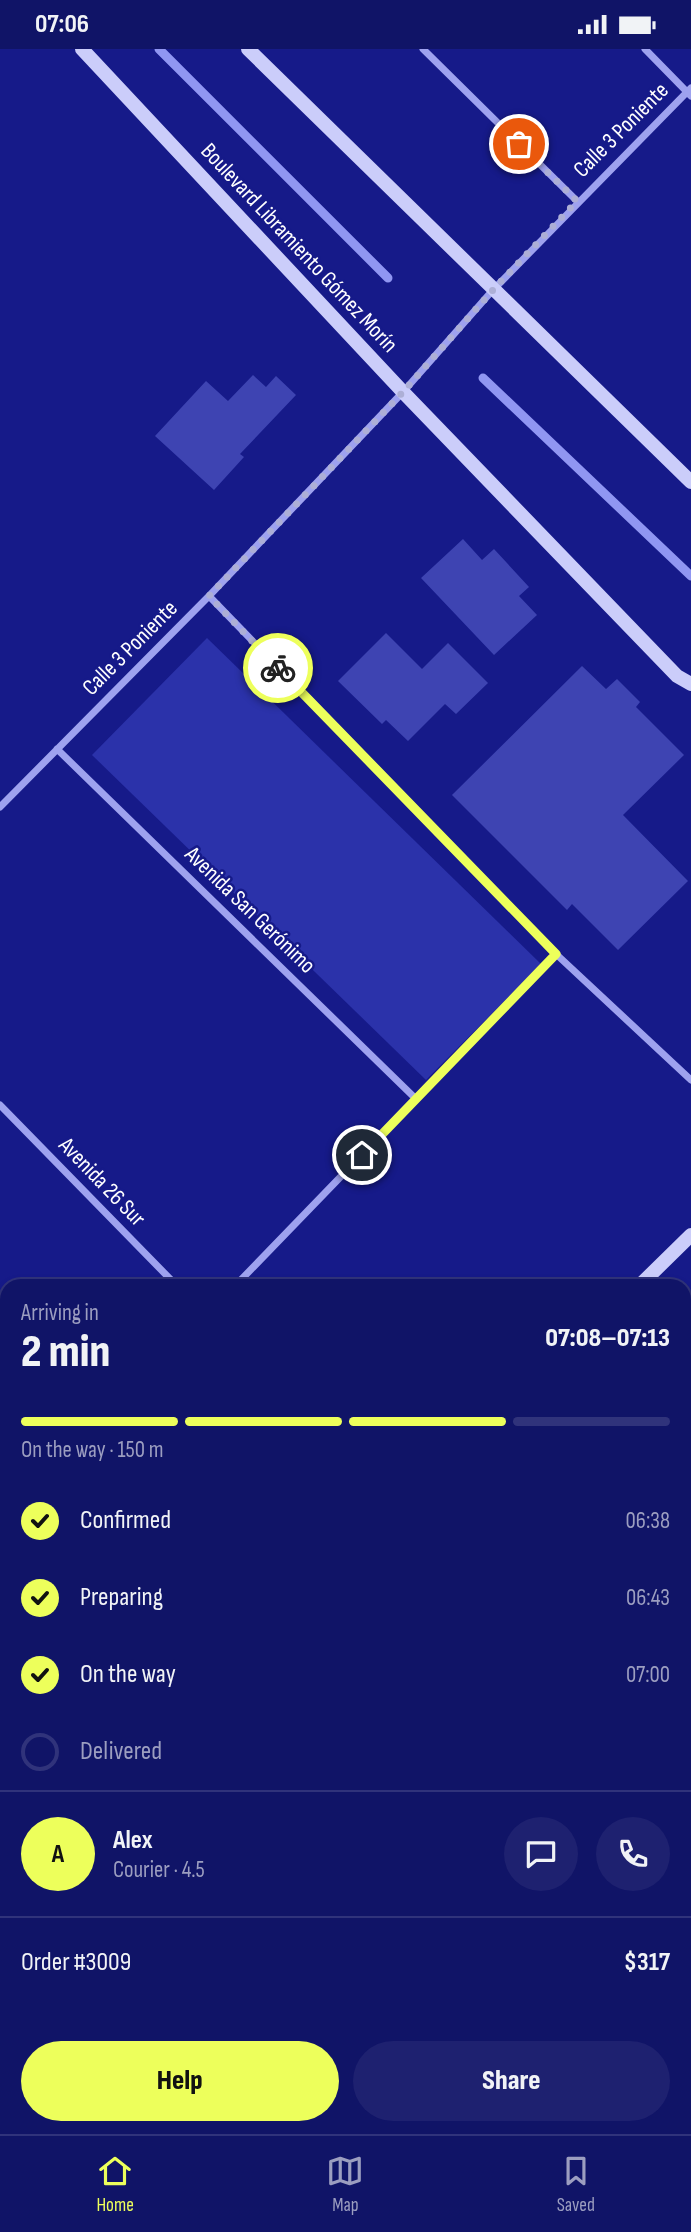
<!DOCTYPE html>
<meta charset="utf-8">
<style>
body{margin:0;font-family:"Sofia Sans Condensed",sans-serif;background:#1e2170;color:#f1f3f6;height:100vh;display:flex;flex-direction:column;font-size:26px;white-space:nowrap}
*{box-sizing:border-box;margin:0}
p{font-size:23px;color:#9c9ec0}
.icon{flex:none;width:38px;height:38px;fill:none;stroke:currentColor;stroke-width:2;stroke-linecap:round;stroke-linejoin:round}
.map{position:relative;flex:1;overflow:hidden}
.sheet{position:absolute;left:0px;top:1230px;width:691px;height:856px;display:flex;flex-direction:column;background:#101467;border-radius:21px 21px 0 0;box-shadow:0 4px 10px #0003,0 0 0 2px #30337b}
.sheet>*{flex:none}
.pin{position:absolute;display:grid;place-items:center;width:60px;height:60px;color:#fff;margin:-30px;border:4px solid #fff;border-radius:50%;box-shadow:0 2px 7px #0007}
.courier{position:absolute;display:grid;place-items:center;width:70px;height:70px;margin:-35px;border:5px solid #edff5b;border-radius:50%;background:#fff;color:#222;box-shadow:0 2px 9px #0007}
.summary em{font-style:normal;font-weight:800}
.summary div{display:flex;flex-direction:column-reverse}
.summary{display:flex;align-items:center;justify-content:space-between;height:119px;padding:0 21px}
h1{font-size:46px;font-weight:800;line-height:52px}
.bar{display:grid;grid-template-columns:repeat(4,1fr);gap:10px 7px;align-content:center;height:84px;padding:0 21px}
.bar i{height:9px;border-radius:5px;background:#30337b}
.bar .current{background:#edff5b}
.bar p{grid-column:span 4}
.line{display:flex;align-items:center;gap:18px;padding:0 21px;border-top:2px solid #30337b}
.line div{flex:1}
.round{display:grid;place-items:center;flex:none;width:74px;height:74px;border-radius:37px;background:#1e2170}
ol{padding:0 21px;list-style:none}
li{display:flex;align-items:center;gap:21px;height:77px}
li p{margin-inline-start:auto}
li .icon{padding:7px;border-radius:50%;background:#edff5b;color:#111;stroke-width:4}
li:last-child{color:#9c9ec0}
li i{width:38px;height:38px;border:4px solid #30337b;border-radius:50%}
.cta{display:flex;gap:14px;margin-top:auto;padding:14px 21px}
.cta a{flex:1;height:80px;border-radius:42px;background:#edff5b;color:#111;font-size:28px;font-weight:800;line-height:80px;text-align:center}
.cta a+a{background:#1e2170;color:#f1f3f6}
.status{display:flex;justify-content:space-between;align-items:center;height:49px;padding:0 35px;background:#101467;direction:ltr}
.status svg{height:19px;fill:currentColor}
.tabs{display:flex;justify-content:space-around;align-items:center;height:98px;border-top:2px solid #30337b;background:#101467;font-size:19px;color:#9c9ec0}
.tabs a{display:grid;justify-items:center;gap:4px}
.tabs .current{color:#edff5b}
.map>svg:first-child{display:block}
.green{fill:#2b32aa}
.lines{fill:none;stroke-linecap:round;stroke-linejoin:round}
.stream{stroke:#9096f2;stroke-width:9}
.building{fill:#3e44b2}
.service{stroke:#9ea2ef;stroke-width:5}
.minor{stroke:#9ea2ef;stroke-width:7}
.secondary{stroke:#cbcdfa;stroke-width:14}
.done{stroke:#adafd6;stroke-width:7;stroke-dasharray:0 12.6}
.route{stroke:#edff5b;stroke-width:9}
.labels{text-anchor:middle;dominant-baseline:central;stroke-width:5;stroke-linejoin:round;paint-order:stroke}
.street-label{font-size:23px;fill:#fff;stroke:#161a89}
</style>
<div class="status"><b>07:06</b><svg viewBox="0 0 49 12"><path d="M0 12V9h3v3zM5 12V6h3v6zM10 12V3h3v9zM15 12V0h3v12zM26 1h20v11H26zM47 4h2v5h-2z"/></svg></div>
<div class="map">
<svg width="691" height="2085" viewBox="0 0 691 2085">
<rect width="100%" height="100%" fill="#161a89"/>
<path class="green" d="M207 589 541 915 426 1031 92 706Z"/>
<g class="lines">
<path class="stream" d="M159 0 388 229
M483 329 691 527"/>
</g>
<path class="building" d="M253 326 266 338 276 327 296 346 240 405 244 408 214 441 155 387 206 332 228 352Z
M463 490 482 511 494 500 529 538 519 547 537 566 494 606 421 529Z
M386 584 422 620 448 594 488 634 456 665 445 655 408 692 386 671 382 675 338 632Z
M582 617 606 640 617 630 640 653 636 658 684 706 623 766 688 832 618 901 572 855 567 861 452 746Z"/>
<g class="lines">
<path class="service" d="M684 1642 691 1635"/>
<path class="minor" d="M423 0 577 152
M645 0 691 47
M209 547 556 905 691 1031
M57 700 416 1050
M0 758 209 547 403 343 492 242 691 39
M0 1056 177 1237
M235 1237 556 905
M0 1465 7 1472
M0 1482 7 1475
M684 1731 691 1738
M684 1951 691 1945
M285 2085 291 2079
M553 2085 559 2079"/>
<path class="secondary" d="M82 0 403 343 677 627 691 635
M248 0 691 433
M639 1237 691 1186
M684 1315 691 1309
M0 1886 7 1879
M0 1999 7 1992"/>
</g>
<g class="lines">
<path class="done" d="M278 619 209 547 403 343 492 242 577 152 519 95"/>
<path class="route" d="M278 619 556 905 362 1106"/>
</g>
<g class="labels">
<g class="street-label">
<text transform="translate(621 81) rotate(-45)">Calle 3 Poniente</text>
<text transform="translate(299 199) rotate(47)">Boulevard Libramiento Gómez Morín</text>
<text transform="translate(130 599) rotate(-45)">Calle 3 Poniente</text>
<text transform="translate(250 861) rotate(44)">Avenida San Gerónimo</text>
<text transform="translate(102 1133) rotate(46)">Avenida 26 Sur</text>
</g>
</g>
</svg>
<div class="pin" style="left:519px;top:95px;background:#ea580c"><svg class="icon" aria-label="bag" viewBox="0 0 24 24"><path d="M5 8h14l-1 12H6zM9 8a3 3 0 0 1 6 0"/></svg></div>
<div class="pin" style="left:362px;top:1106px;background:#1f2937"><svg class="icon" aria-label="home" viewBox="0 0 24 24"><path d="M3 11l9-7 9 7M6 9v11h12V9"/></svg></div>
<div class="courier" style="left:278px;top:619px"><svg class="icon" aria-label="bike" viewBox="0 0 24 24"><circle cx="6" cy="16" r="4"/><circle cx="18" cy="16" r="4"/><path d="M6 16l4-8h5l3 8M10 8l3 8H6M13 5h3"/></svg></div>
<section class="sheet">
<div class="summary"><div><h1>2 min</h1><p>Arriving in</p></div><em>07:08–07:13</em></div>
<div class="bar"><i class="current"></i><i class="current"></i><i class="current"></i><i></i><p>On the way · 150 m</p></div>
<ol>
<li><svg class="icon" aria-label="check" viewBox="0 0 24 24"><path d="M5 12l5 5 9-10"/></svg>Confirmed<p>06:38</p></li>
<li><svg class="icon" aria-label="check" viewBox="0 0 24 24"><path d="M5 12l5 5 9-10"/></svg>Preparing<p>06:43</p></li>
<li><svg class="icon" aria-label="check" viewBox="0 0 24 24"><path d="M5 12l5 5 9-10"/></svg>On the way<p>07:00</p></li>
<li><i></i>Delivered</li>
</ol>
<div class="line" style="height:126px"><b class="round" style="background:#edff5b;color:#111">A</b><div><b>Alex</b><p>Courier · 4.5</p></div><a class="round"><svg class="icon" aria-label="chat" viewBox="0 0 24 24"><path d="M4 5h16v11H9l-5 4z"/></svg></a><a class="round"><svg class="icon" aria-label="phone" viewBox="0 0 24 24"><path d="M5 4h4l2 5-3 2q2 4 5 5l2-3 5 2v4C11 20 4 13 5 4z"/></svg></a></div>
<div class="line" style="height:91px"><div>Order #3009</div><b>$317</b></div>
<div class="cta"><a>Help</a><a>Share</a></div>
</section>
</div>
<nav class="tabs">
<a class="current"><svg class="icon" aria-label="home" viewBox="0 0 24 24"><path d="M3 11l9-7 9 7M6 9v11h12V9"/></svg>Home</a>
<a><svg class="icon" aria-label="map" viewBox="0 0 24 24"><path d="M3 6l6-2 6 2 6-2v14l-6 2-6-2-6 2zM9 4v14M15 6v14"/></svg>Map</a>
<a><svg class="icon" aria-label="saved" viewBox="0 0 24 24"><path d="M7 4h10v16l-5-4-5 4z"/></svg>Saved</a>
</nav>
